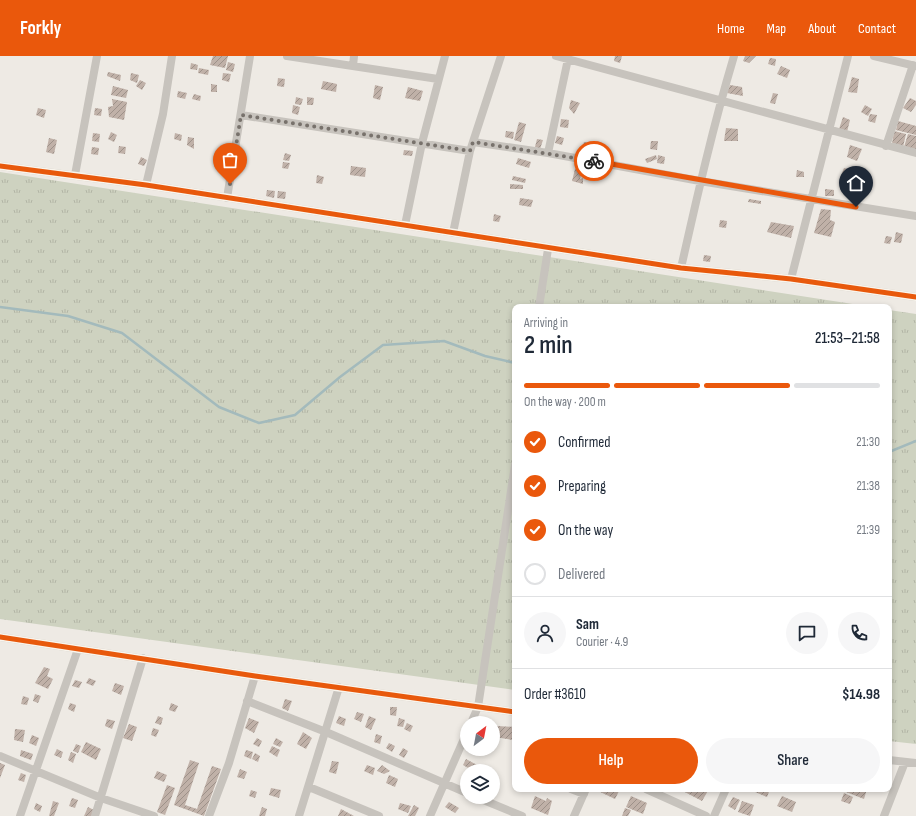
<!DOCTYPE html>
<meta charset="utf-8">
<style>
body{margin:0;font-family:"Sofia Sans Condensed",sans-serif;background:#f6f6f7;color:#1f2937;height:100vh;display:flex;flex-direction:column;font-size:15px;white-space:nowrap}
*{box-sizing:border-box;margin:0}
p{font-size:13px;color:#747a83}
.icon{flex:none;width:22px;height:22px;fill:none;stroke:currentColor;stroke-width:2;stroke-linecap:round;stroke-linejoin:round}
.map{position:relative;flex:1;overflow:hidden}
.panel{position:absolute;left:512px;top:248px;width:380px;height:488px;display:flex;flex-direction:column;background:#fff;border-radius:8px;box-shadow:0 2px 6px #0003}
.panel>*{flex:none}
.needle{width:26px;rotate:32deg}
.tools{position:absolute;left:460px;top:660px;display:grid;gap:8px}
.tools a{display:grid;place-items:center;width:40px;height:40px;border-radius:50%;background:#fff;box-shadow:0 2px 6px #0003;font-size:20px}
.pin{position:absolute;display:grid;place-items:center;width:34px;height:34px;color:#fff;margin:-41px -17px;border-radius:50% 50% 50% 0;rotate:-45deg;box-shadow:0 0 4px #0007}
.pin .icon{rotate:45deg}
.courier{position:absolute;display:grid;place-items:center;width:40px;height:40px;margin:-20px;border:3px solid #ea580c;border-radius:50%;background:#fff;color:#222;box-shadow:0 1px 5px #0007}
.headline em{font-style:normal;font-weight:600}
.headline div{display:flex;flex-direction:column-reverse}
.headline{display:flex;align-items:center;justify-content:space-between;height:68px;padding:0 12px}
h1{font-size:26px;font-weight:600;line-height:30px}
.bar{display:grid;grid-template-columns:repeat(4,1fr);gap:6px 4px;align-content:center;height:48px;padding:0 12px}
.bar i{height:5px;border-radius:3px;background:#e0e1e3}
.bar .selected{background:#ea580c}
.bar p{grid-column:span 4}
.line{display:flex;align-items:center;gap:10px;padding:0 12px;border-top:1px solid #e0e1e3}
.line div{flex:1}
.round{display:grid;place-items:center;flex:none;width:42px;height:42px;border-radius:21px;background:#f6f6f7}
ol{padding:0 12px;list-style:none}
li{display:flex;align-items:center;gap:12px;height:44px}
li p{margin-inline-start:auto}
li .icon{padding:4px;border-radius:50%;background:#ea580c;color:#fff;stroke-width:4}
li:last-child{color:#747a83}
li i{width:22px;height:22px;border:2px solid #e0e1e3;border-radius:50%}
.action{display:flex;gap:8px;margin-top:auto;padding:8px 12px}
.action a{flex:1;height:46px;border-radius:24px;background:#ea580c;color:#fff;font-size:16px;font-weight:600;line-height:46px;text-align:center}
.action a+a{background:#f6f6f7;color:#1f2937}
header{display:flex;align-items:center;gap:24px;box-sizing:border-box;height:56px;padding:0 20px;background:#ea580c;color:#fff}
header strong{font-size:19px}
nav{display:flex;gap:22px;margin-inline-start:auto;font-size:14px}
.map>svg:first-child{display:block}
.grass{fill:url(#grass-tufts)}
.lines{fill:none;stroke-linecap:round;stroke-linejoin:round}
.stream{stroke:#a3babc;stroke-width:2.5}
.building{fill:url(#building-hatch)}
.minor{stroke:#c7c3bd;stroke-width:8}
.cycleway-casing{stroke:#f9f5ed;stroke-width:8}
.cycleway{stroke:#e8590c;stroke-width:5}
.done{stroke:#78726c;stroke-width:4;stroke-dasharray:0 7.2}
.route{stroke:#ea580c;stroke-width:5}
</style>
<header>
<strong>Forkly</strong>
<nav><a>Home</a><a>Map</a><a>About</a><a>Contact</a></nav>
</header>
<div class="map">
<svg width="916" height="760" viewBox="0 0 916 760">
<defs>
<pattern id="grass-tufts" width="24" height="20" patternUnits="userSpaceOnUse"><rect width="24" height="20" fill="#ced2c0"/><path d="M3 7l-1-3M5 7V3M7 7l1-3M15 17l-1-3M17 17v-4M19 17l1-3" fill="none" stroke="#b2b5a5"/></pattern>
<pattern id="building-hatch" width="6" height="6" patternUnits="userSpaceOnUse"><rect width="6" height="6" fill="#c0b1a8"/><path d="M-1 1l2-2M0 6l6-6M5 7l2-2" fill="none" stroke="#9d9189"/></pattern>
</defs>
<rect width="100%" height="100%" fill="#eeeae4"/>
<path class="grass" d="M0 116 872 251H515V634L0 563Z
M889 254 916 258V688L889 685Z"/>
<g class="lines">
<path class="stream" d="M0 251 68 260 122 277 219 351 259 367 295 359 340 321 383 289 444 285 485 300 515 307
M889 396 916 385"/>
</g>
<path class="building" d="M213 0H228L225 12 210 9Z
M615 0H622L620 7 614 5Z
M745 0H756L749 7 743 5Z
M770 2 776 3 775 10 768 8Z
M228 6 235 8 233 16 226 14Z
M191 7 198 9 197 14 190 13Z
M781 10 790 14 787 22 777 18Z
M199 12 209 14 208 19 198 17Z
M108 16 121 19 120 25 107 20Z
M131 17 139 19 137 27 130 24Z
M223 17 231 18 229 26 222 24Z
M852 21 859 23 857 37 848 36Z
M278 22 285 23 284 31 277 30Z
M140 24 146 27 142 34 136 30Z
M323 25 337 28 336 36 321 33Z
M211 28 217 29V36H211Z
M375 29 383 31 380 44 373 42Z
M730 29 742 31 743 40 727 37Z
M113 30 128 34 126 42 111 39Z
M408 31 423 35 420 45 405 42Z
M178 35 187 37 185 43 177 41Z
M773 37 778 38 775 48 770 47Z
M194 38 201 40 200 45 192 43Z
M296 41 303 43 301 49 295 48Z
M307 41 314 42 313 49H307Z
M910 42 916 45V49L911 56 903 52Z
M112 43 127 46 124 64 109 61 108 51 113 50Z
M571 44 580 47 574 58 569 52Z
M293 49 300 51 298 59 292 57Z
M865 49 872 53 868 60 861 56Z
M38 52 46 54 44 62 36 59Z
M95 52 102 53 101 60 94 59Z
M870 58 877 59 875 67 868 65Z
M843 61 850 64 847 76 839 73Z
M561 63 569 64 568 72 560 71Z
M898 65 916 70V79L896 74Z
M519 66 526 68 521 86 514 84Z
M726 72 738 73V85H724Z
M506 75 514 76 513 83 505 81Z
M894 75 906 78 903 91 892 88Z
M111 76 117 79 114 86 108 83Z
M93 77 100 78 99 86 92 85Z
M175 77 182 79 181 85 174 83Z
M908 78 916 80V94L904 91Z
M557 80 564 82 562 89 555 87Z
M188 81 194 82V93L187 89Z
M49 82 57 84 54 98 46 96Z
M537 83 543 84 540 93 535 91Z
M651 85H658L657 94 650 93Z
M584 86 602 90 601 101 580 99Z
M850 89 862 93 857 105 847 101Z
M119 90 126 91 125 98 118 97Z
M92 91 99 92 98 99 91 98Z
M404 94 413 95 412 100 403 99Z
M285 97 291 99 289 105 283 104Z
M656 99 657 103 647 107 645 103Z
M658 99 665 101 664 108 657 107Z
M141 101 147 104 144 110 138 108Z
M518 102 531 106 529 112 516 108Z
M283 106 290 107 288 113 282 112Z
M351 110 366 112 365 121 350 119Z
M844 112 852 114 850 120 842 117Z
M575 113 582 114 580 123 583 122V128L572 125Z
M797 114 804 116V121H796Z
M317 119 324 121 322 128 316 127Z
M857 119 868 120 867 124 857 122Z
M513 120 526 123 525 127 512 124Z
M510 128 523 129V133H510Z
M825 133 834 134V140H825Z
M267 134 275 135 274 142 266 140Z
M278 135 286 136 285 143 277 142Z
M520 142 533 144 531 151 519 149Z
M749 143 761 145V148L748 146Z
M821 153 831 154 830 164 835 166 831 181 814 177Z
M494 158 501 160 499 166 493 165Z
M720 164 727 165 726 172 719 171Z
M771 166 794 170 791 182 767 176Z
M896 176 903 178 901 187 894 186Z
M886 180 892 181 890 188 884 187Z
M704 199 711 200 710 206 703 205Z
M44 611 50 613 47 620 53 623 48 633 35 627Z
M89 622 96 625 93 630 86 627Z
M75 624 82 626 79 632 72 630Z
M115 627 124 630 121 639 112 635Z
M35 638 41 640 38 647 33 645Z
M23 640 29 642 27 649 21 648Z
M285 643 292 645 288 655 282 652Z
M70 647 76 649 74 656 68 653Z
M171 647 178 650 175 656 169 654Z
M390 651H397L396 660 390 659Z
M357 656 364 658 361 666 354 663Z
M158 660 163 662 161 669 155 667Z
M339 660 346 663 344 670 336 667Z
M369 660 376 663 371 674 365 671Z
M249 662 259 666 254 677 245 672Z
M399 662 405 664 403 671 397 670Z
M107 663 115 665 112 673 105 670Z
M407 667 413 670 410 676 404 673Z
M129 668 137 671 132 685 123 682Z
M497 670 515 671 513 684 495 681Z
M153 672 159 674 156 681 151 679Z
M15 673 25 674 23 686 14 684Z
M303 676 312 682 306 693 297 688Z
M376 678 382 680 380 688 374 686Z
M32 679 39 682 36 690 29 687Z
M257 682 262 685 259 691 253 688Z
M276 682 283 686 280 691 273 688Z
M86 686 101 693 96 704 81 696Z
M389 687 395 690 392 696 386 692Z
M76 688 81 690 78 697 73 695Z
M272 690 280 694 277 701 269 696Z
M403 692 408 695 404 702 399 699Z
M57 693 63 696 61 702 54 699Z
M21 694 33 698 31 704 20 700Z
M246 694 253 696 251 703 244 700Z
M71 696 76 698 73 707 68 704Z
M255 697 260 700 258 706 252 703Z
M466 703 477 709 473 715 463 709Z
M190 704 199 707 185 749 197 753 212 710 221 713 204 760 174 749Z
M332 705 339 706 336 718 329 716Z
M0 707 5 709 0 722Z
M367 709 375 712 373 719 364 715Z
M382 709 390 715 384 718 377 715Z
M240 713 247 716 244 723 237 721Z
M157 715 167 719 164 726 154 722Z
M21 717 26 719 24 726 18 724Z
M389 719 398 723 395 731 386 727Z
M167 729 175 732 165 759 157 756Z
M271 732 281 734 279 742 269 739Z
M594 733H614L619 735 615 743Z
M679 733H709L702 745Z
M748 733H770L767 741Z
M848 733H867L864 743 846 736Z
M251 734 257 736 255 742 249 740Z
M844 737 853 741 850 748 841 745Z
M535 740 546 745 547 742 552 745 548 759 531 752Z
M631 740 647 747 643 758 626 751Z
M782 740 796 746 792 756 777 750Z
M733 741 740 744 735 754 728 750Z
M72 742 78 744 75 752 69 750Z
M53 745 59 747 54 760H49Z
M742 745 754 749 750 760 738 756Z
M449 746 459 752 455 757 445 751Z
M36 747 42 750 40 756 34 753Z
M400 747 411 750 408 757 398 753Z
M414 749 419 752 415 760H408Z
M88 751 94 754 93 760H84Z
M262 751 267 753 265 760H259Z
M625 752 631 754 628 760H622Z
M341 753 354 760H338Z"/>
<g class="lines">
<path class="minor" d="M287 0 438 23
M556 0 916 97
M874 0 916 10
M353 10 354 0
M241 59 470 95
M473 86 548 97 700 125 916 160
M886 90 913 9
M548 97 568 3
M0 110 146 129 681 212 791 223 916 241
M75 119 97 0
M146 129 163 58 172 0
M227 142 250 0
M405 169 422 87 445 0
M453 177 470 95 501 0
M681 212C697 141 713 70 734 0
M791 223 848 0
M539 251 548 193
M0 581 255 620 515 656
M247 645 326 676 467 737
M471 667 478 651 515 409
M0 700 101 742 154 760
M889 704 916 707
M309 731 379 760
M571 733 584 738
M646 733 706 760
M476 741 522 760
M20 760 78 593
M95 760 143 602
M209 760 229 707 255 620
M299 760 339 631
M430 760 467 676
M574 760 586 733
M714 760 726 733
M884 760 905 706"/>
<defs>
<path id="cycleway" d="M0 110 146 129 681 212 791 223 916 241
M0 581 255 620 515 656"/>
</defs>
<use href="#cycleway" class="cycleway-casing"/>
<use href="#cycleway" class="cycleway"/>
</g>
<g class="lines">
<path class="done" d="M230 128 241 59 470 95 473 86 594 105"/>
<path class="route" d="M594 105 856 151"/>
</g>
</svg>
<div class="tools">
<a><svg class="needle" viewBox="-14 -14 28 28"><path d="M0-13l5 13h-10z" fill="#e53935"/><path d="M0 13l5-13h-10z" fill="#747a83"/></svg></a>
<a><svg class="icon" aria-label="layers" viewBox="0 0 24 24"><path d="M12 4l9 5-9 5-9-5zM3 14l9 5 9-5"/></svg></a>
</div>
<div class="pin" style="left:230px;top:128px;background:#ea580c"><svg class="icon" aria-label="bag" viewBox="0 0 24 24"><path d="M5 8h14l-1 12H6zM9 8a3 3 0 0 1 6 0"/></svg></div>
<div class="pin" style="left:856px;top:151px;background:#1f2937"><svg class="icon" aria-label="home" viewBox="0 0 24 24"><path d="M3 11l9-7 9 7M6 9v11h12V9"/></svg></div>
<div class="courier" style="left:594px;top:105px"><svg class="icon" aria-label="bike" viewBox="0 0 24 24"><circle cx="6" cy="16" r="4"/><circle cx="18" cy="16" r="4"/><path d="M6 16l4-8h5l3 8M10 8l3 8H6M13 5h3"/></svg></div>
<section class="panel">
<div class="headline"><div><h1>2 min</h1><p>Arriving in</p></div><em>21:53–21:58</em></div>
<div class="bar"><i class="selected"></i><i class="selected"></i><i class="selected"></i><i></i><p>On the way · 200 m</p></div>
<ol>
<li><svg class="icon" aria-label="check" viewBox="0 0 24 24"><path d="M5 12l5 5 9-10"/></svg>Confirmed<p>21:30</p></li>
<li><svg class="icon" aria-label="check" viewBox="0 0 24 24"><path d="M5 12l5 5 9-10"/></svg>Preparing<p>21:38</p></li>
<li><svg class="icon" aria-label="check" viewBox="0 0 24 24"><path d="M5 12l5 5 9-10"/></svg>On the way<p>21:39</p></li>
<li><i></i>Delivered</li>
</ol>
<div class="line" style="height:72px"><a class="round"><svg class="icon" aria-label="person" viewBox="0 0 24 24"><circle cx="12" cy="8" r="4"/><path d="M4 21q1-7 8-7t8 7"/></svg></a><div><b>Sam</b><p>Courier · 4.9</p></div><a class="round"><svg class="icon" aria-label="chat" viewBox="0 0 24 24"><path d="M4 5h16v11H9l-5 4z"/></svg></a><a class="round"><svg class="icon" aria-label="phone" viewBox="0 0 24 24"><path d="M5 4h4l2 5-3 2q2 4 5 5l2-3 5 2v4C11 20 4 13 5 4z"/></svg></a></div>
<div class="line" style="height:52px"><div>Order #3610</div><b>$14.98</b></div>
<div class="action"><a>Help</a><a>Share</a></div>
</section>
</div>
